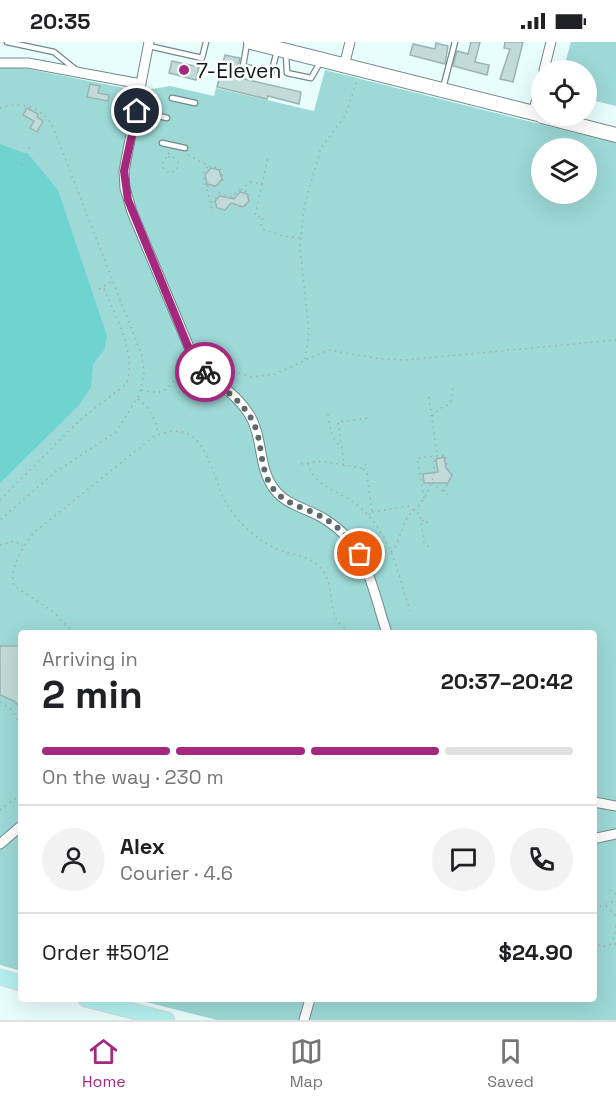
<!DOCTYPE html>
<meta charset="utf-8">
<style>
body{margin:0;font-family:"Space Grotesk",sans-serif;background:#f2f2f2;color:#202124;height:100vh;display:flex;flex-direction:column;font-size:22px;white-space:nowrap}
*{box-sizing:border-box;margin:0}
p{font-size:20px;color:#757577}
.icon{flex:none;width:33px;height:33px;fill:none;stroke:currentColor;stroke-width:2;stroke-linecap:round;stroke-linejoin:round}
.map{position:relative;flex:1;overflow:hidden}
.panel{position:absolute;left:18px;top:588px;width:579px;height:372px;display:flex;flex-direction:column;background:#fff;border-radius:6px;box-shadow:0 6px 24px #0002}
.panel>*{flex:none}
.tools{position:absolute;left:531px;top:18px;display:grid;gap:12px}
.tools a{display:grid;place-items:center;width:66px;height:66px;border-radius:50%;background:#fff;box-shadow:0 6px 24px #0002;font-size:30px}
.pin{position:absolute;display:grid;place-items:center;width:51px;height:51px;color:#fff;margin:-26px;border:3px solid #fff;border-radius:50%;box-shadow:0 2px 6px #0007}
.courier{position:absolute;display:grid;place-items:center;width:60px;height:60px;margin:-30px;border:4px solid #a4297e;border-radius:50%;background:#fff;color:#222;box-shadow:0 2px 8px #0007}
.head em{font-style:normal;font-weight:800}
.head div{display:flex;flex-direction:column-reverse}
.head{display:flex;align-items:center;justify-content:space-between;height:102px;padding:0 24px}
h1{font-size:39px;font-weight:800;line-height:45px}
.bar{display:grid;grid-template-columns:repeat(4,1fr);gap:9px 6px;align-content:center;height:72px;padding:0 24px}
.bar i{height:8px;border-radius:4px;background:#e0e0e0}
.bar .selected{background:#a4297e}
.bar p{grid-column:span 4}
.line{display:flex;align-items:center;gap:15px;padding:0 24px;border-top:2px solid #e0e0e0}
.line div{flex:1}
.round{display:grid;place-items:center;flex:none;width:63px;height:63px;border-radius:32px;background:#f2f2f2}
.status{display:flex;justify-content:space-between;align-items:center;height:42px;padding:0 30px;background:#fff;direction:ltr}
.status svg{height:16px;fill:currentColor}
.tab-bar{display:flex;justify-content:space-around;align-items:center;height:84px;border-top:2px solid #e0e0e0;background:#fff;font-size:16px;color:#757577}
.tab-bar a{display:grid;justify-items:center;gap:3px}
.tab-bar .selected{color:#a4297e}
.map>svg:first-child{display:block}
.green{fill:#9dd9d7;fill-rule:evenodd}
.water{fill:#6fd3d0}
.building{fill:#c0dbd9;stroke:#9bb4b3;stroke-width:1.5}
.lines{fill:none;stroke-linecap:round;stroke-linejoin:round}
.service-casing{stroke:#718a89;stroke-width:7}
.minor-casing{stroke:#718a89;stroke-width:11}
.secondary-casing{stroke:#718a89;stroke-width:16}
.primary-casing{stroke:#d9dada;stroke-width:17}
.path{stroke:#9dafae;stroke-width:1.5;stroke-dasharray:1.5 4.5;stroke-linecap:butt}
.service{stroke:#fff;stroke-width:4.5}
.minor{stroke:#fff;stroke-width:9}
.secondary{stroke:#fff;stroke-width:14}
.primary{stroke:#b2f1ef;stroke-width:15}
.done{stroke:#5c6a69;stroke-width:6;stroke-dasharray:0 10.8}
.route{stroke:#a4297e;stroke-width:8}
.poi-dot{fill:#a4297e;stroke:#fff;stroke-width:2}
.labels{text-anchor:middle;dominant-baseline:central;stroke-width:5;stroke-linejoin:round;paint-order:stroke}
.poi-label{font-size:21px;fill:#111a1a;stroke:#fff;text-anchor:start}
</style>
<div class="status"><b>20:35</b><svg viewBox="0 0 49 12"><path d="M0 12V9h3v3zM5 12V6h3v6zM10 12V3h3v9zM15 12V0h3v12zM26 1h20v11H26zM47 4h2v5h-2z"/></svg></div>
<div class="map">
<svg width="616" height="978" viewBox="0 0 616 978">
<rect width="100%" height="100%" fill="#e8fefd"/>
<path class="green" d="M571 0H616V64L587 57 586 28H563Z
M13 24 140 49 170 44 214 54 216 46 314 69 325 28 616 101V978H217L134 957H594V591H21V929L0 923V26ZM542 106H586V152H542Z"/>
<path class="water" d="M0 102 29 113 58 148 107 294 104 308 93 322 91 345 78 364 0 441Z"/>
<path class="building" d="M471 0H480L475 20 489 23 487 33 453 24 457 9 468 12Z
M505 0H523L513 40 500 37 510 7 504 6Z
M436 1 448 4 445 22 410 13 413 2 435 7Z
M225 13 240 16 236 35 301 50 299 62 268 54 267 57 217 45Z
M172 19 199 25 196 38 169 31Z
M90 42 100 44 98 51 109 53 108 59 87 55Z
M27 66 38 72 37 75 43 79 37 90 30 86 34 79 23 73Z
M211 126 219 128 222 137 216 144 207 142 205 133Z
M240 150 247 152 249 159 243 165 231 161 225 168 217 166 215 159 220 154 234 157Z
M444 415 446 426 452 433 448 441H424L423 432 438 430 436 417Z
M0 604H21V666L14 659 0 653Z"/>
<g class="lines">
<defs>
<path id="service" d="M7 0 54 10 75 27
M247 1 243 24 271 32 277 9
M149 4 202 16 206 0
M286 12 287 31 311 36 321 19
M443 46 455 0
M172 56 195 61
M137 69 167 76
M162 101 185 106"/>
<path id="minor" d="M149 0 124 129 125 146 132 170 194 317C209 338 235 349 249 372 264 396 257 425 275 448 287 464 310 467 326 478 368 504 372 547 387 591
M0 21H28L141 42
M344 24 350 0
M544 28 551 0
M533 71 542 39
M594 760 616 764
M597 796 616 792
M0 802 21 784
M304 978 310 957"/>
<path id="secondary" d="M251 0 542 73
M542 74 616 93"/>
<path id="primary" d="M0 935 21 941
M86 957 167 978"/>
</defs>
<use href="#service" class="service-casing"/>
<use href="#minor" class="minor-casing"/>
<use href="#secondary" class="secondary-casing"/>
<use href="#primary" class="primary-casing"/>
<path class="path" d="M0 66C22 59 41 64 53 85L142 314 144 332 139 353 116 390 54 431 0 478
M188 113 208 124 203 132 213 171
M168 115 172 114 178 120 177 128 169 131 162 125 164 117 168 115 169 110
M16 120 25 124
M21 123 30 105
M262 142 255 174 263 175 261 183 264 188 284 194 301 196
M207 144 216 145 224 137 220 126 209 124
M239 148 248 150 250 158 243 165 235 163 232 155Z
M241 148 250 140 262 142 268 114
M212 161 219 151 232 155
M99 247 113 239
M305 317 309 290 300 205 304 165 321 106 345 74 357 39
M210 322 251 335 275 332 328 308 381 317 405 318 616 298
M141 348C173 356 166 341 188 325
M429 355 437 414
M138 357C151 367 155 377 158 392
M328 373C330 385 331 398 342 406L344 424
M432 374 439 367 450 362 453 346
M342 406 338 380 369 376
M308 421C313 444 339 449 356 462 390 488 398 531 410 569
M301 422 322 419 362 426 369 419
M363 427 367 432 372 470 369 473
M432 441 448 453
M424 456 417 416 446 413 447 426 452 433 444 449
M0 458 79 379 126 342C138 314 114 271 103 244
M372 470 408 464 420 473 424 501 431 506
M422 479 426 478 428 485
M0 503 14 499 23 504
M391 510C400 500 401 487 407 476 410 471 416 467 420 462 431 448 436 432 434 414
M74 591 51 568 14 544C8 527 25 499 37 488L153 395C212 368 208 441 232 470 245 487 262 502 282 509 294 513 311 515 320 525 340 546 320 583 357 591
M594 629 596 628
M0 660C22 671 17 683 21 703
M0 768 20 753
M610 848 616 852
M606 864 616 874
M594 866 616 859
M616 884 613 898 616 904
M594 899 601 905 614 901"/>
<use href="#service" class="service"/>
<use href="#minor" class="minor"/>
<use href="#secondary" class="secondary"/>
<use href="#primary" class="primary"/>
</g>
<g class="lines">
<path class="done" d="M205 330C221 347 242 357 253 380 265 404 257 433 279 453 288 461 300 465 312 470 332 479 349 493 360 512"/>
<path class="route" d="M137 69 124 129 128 158 189 307 205 330"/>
</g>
<circle class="poi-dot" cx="184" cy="28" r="6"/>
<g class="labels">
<g class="poi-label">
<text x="196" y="28">7-Eleven</text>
</g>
</g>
</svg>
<div class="tools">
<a><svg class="icon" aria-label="locate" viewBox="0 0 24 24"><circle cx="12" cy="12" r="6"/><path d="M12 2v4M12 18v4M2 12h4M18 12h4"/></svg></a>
<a><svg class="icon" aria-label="layers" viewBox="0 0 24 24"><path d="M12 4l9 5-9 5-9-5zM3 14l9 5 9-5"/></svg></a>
</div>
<div class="pin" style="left:360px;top:512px;background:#ea580c"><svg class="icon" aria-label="bag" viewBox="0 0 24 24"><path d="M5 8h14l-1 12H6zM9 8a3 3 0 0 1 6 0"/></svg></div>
<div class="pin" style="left:137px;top:69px;background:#1f2937"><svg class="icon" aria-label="home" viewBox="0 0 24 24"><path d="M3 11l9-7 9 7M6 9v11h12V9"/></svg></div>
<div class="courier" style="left:205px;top:330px"><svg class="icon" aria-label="bike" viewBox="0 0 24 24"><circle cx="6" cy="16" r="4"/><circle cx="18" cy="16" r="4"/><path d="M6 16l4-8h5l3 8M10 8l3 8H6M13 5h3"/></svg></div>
<section class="panel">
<div class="head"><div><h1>2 min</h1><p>Arriving in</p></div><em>20:37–20:42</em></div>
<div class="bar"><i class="selected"></i><i class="selected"></i><i class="selected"></i><i></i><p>On the way · 230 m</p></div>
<div class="line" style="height:108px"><a class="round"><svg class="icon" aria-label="person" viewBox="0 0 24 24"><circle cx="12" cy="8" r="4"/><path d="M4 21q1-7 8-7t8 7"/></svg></a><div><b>Alex</b><p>Courier · 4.6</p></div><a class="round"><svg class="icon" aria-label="chat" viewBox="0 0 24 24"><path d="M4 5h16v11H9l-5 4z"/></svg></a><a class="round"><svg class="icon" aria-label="phone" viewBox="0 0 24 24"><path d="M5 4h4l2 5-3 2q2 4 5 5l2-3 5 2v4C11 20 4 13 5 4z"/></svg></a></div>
<div class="line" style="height:78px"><div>Order #5012</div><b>$24.90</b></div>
</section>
</div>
<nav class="tab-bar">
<a class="selected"><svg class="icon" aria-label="home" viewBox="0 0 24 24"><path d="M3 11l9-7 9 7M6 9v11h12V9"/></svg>Home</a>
<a><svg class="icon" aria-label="map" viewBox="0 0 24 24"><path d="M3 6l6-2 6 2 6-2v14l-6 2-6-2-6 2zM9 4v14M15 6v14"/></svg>Map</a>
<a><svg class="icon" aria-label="saved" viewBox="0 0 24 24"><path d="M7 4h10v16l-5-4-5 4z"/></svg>Saved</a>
</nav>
